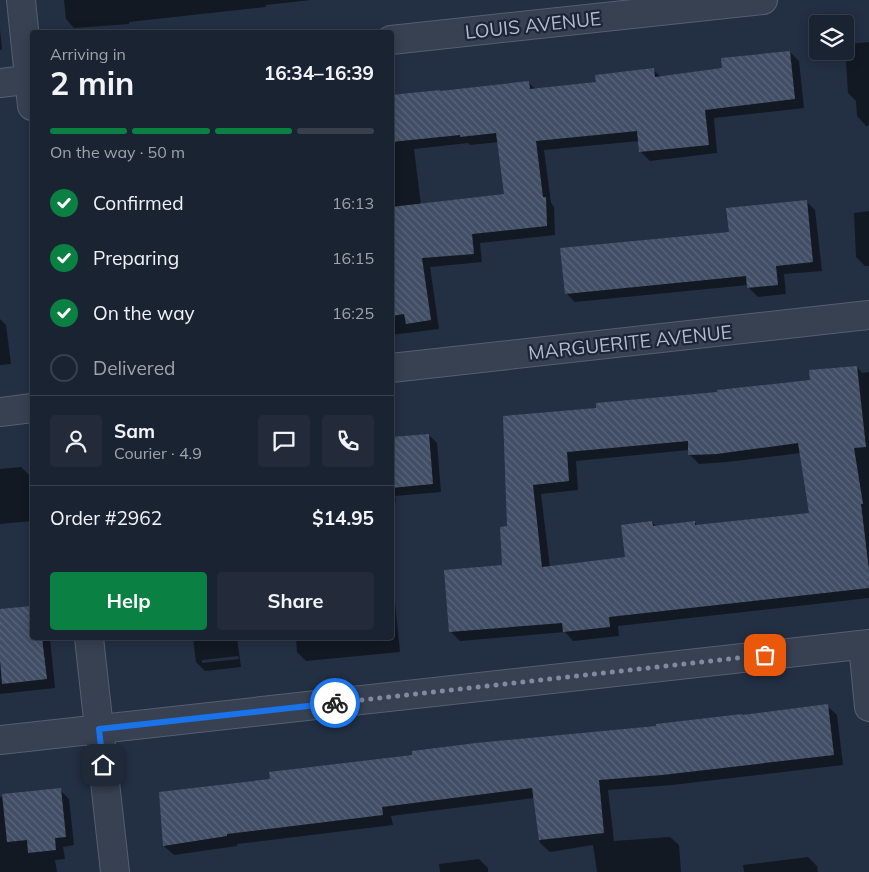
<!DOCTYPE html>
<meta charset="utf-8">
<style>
body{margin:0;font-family:Mulish,sans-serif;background:#232b3a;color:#f1f3f6;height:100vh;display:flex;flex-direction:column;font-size:19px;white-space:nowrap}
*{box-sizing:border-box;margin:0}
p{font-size:16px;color:#9fa4ac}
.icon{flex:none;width:28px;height:28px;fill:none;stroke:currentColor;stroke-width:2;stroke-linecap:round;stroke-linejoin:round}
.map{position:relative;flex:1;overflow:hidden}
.sheet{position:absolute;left:30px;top:30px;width:364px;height:610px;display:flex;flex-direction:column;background:#1a2332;border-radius:5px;box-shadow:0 2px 12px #0003,0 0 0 1px #38404d}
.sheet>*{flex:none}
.fabs{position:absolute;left:809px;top:15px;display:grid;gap:10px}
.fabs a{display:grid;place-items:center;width:45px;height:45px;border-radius:5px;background:#1a2332;box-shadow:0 2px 12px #0003,0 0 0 1px #38404d;font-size:25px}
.pin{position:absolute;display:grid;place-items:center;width:42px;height:42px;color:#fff;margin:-21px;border-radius:10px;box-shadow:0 2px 8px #0006}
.courier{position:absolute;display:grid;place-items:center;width:50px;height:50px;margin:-25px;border:4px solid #1a73e8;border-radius:50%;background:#fff;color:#222;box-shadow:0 1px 6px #0007}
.overview em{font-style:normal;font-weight:700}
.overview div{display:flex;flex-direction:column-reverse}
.overview{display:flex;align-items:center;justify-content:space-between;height:85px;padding:0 20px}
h1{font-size:32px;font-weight:700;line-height:38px}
.bar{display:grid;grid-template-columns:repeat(4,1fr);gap:8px 5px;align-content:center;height:60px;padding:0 20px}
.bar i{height:6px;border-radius:4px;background:#38404d}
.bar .selected{background:#0b8043}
.bar p{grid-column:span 4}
.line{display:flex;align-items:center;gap:12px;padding:0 20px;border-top:1px solid #38404d}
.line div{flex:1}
.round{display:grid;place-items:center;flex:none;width:52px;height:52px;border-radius:5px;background:#232b3a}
ol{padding:0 20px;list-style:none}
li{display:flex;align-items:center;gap:15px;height:55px}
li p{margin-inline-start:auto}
li .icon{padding:5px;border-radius:50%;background:#0b8043;color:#fff;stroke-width:4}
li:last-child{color:#9fa4ac}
li i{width:28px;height:28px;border:2px solid #38404d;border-radius:50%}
.primary-button{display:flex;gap:10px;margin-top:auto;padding:10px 20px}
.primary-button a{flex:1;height:58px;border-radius:5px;background:#0b8043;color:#fff;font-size:20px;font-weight:700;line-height:58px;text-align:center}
.primary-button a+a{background:#232b3a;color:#f1f3f6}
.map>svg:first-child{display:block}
.shadow{fill:#0007;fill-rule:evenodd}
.building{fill:url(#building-back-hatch);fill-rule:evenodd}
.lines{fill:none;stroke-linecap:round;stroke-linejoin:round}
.minor-casing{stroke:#555f70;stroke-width:30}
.minor{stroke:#374152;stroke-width:28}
.done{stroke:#818b9d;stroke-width:5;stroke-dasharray:0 9}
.route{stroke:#1a73e8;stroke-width:6}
.labels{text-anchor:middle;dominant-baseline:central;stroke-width:4.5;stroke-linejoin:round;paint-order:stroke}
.street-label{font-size:19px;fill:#b4bccd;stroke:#1c2638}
</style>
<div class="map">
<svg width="869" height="872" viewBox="0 0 869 872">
<defs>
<pattern id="building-back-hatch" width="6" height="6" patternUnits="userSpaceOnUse" patternTransform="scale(1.25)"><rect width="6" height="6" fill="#414e65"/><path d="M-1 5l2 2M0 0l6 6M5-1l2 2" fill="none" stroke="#5a667a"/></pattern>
</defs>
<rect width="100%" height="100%" fill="#232f43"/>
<path class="shadow" d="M64 0H311L266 5V7L129 22V24L74 28 66 19Z
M0 29 2 49 0 50Z
M869 42V125L866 126 857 116 856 101 848 93 846 61H851L850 44Z
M790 52 799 61 804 108 714 118 717 153 650 161 641 152 639 141 544 150 551 203 554 207 555 235 480 243 482 262 430 267 439 329 391 335V96L441 93 528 82 536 90 597 83 653 70 661 77 723 69ZM499 142 505 196 421 205 414 149 468 143 470 145Z
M806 201 815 210 822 271 784 274 786 294 758 297 749 288 748 285 575 302 566 293 730 234Z
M869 211V266H865L856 257 854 213Z
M0 319 6 325 11 364 0 365Z
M857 367 862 373 869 372V598L618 626 619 636 573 641 565 632 460 641 450 631 503 566 508 528 505 417 597 409 812 381ZM689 450V454L699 464 727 462 801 453 811 515 698 526 694 522 656 526 652 522 627 558 550 568 541 494 578 490 576 461Z
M429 435 437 443 441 492 395 496 396 502H391V438Z
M21 467 30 476 32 521 0 524V469Z
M391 598 395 602 400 652 306 661 297 652 296 638H391Z
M32 607V638H50L55 688 0 694V610Z
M193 638H237L241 667 205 671 196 662ZM238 656 239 659 202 663V660Z
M827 706 837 715 843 765 672 785 608 790 614 841 670 837 679 845 681 872H597L593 845 550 852 540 843 534 798 391 816 393 825 237 844V846L174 855 164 846 271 780Z
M60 790 69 799 74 845 63 847 65 859 55 860 57 872H0V797Z
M808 857 817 866 818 872H744L743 865Z
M479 859 488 868V872H440L439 864Z"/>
<path class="building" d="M790 51 795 99 705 110 709 145 639 152 637 131 536 141 543 197H546L547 226 472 234 474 254 422 258 431 320 406 324 404 314 391 316V207L504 194 496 133 460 137V135L391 142V95L440 90V91L529 81 530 89 596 82 595 75 654 68 655 77 722 68 721 58Z
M807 200 813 262 776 266 778 285 747 288 746 276 565 294 560 248 729 232 726 208Z
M857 366 866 447 854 448 863 504H861L869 570V588L609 617 610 627 563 632 562 623 449 632 444 570 502 565 500 527 507 526 503 416 596 408V403L717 392V390L810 380 809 370ZM688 441V455L717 454 798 443 809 513 695 525V521L653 526 652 521 621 525 625 557 542 567 533 485 569 481 567 452Z
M429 434 433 484 391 488V437Z
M32 606V638H42L47 679 2 684 0 660V609Z
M828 704 834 755 662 775 599 780 604 833 539 840 532 788 382 807 383 815 227 834V836L163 846 159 792 270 779 269 772 412 755V751L476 743 656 726V724L742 714V715Z
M61 788 66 837 55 838 56 850 28 853 27 840 7 842 2 794Z"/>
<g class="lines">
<defs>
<path id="minor" d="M21 0 32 106
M391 40 763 0
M0 83 32 79
M391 368 869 315
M0 412 32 408
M89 638 115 872
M863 645 869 707
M0 740 869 644"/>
</defs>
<use href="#minor" class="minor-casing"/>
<use href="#minor" class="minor"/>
</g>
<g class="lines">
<path class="done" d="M335 703 765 655"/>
<path class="route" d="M103 765 99 729 335 703"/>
</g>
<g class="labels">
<g class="street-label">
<text transform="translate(533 25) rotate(-6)">LOUIS AVENUE</text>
<text transform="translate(630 342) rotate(-6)">MARGUERITE AVENUE</text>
</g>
</g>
</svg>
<div class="fabs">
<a><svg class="icon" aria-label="layers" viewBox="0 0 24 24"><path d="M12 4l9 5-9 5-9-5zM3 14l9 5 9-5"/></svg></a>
</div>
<div class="pin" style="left:765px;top:655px;background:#ea580c"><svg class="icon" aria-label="bag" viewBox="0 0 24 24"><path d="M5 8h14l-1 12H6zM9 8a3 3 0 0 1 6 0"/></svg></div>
<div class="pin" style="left:103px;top:765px;background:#1f2937"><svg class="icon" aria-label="home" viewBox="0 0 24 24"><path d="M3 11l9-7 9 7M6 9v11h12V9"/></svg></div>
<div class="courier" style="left:335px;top:703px"><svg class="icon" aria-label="bike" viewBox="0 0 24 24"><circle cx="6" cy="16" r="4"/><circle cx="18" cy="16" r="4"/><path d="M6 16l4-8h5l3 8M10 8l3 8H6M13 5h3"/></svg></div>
<section class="sheet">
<div class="overview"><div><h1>2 min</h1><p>Arriving in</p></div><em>16:34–16:39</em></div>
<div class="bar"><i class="selected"></i><i class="selected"></i><i class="selected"></i><i></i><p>On the way · 50 m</p></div>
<ol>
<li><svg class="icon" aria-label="check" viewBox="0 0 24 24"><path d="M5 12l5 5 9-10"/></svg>Confirmed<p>16:13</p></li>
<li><svg class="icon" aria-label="check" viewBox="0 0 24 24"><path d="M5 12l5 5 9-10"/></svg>Preparing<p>16:15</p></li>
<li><svg class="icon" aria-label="check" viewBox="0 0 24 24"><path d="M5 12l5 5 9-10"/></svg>On the way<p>16:25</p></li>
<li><i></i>Delivered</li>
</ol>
<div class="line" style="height:90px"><a class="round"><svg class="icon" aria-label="person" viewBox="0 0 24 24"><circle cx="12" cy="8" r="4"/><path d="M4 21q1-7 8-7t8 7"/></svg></a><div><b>Sam</b><p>Courier · 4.9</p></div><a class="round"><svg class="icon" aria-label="chat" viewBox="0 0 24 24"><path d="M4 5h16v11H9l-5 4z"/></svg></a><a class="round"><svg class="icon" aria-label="phone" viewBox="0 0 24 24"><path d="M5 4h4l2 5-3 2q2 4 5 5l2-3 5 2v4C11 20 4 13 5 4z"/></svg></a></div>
<div class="line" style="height:65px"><div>Order #2962</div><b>$14.95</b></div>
<div class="primary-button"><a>Help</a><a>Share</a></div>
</section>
</div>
